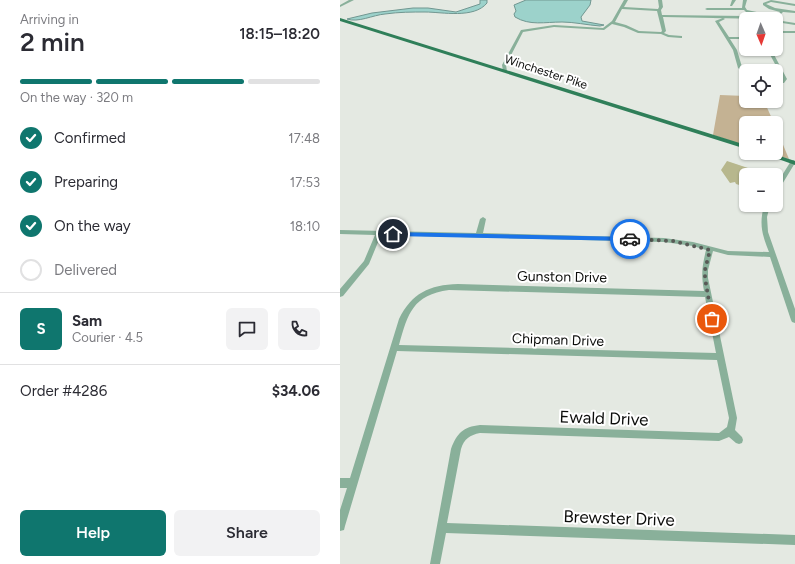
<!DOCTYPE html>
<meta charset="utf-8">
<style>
body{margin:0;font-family:Figtree,sans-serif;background:#f2f2f3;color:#2b2b33;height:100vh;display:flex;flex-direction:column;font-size:15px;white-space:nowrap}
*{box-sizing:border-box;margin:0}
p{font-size:13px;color:#7c7c81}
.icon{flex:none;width:22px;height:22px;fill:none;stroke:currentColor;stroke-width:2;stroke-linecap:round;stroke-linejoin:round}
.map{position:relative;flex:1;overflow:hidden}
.panel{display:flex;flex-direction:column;background:#fff;width:340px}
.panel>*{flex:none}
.needle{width:26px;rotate:178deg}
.tools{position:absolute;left:399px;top:12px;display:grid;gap:8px}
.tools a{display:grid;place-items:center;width:44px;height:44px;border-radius:6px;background:#fff;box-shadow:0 1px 3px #0004;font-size:20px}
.pin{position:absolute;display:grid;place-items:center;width:34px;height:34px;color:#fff;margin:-17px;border:2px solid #fff;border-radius:50%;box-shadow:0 1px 4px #0007}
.courier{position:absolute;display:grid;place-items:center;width:40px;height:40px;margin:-20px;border:3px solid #1a73e8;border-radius:50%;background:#fff;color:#222;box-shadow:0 1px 5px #0007}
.summary em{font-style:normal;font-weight:600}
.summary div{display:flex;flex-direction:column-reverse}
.summary{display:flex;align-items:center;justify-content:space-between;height:68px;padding:0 20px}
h1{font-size:26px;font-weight:600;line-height:30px}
.bar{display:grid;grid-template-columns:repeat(4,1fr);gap:6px 4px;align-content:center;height:48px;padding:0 20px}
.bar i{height:5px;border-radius:3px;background:#e1e1e2}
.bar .selected{background:#0f766e}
.bar p{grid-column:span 4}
.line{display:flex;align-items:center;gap:10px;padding:0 20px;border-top:1px solid #e1e1e2}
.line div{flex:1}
.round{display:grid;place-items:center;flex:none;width:42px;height:42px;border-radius:6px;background:#f2f2f3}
ol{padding:0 20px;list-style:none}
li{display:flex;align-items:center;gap:12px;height:44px}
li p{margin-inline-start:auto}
li .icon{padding:4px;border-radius:50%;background:#0f766e;color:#fff;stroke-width:4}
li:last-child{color:#7c7c81}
li i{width:22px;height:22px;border:2px solid #e1e1e2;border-radius:50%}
.primary-button{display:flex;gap:8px;margin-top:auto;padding:8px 20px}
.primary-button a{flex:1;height:46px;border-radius:6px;background:#0f766e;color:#fff;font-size:16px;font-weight:600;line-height:46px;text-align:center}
.primary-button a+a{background:#f2f2f3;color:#2b2b33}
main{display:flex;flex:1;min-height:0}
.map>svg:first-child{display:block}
.green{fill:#c4b293}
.water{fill:#9cd2cb;stroke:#719791}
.building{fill:#b7b78d}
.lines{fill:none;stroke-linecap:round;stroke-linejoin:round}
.minor{fill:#89b09a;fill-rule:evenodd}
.major{fill:#2f7f59;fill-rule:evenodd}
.route{fill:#1a73e8}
.done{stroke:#585a56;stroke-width:4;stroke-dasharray:0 7.2}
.labels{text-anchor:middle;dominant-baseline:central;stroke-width:4;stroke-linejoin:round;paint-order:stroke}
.far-street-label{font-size:12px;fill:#0c0d0b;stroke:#fff}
.street-label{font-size:14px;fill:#0c0d0b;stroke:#fff}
.near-street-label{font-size:17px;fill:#0c0d0b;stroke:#fff}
</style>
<main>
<section class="panel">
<div class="summary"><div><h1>2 min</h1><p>Arriving in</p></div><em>18:15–18:20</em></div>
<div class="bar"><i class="selected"></i><i class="selected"></i><i class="selected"></i><i></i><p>On the way · 320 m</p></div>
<ol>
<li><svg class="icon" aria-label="check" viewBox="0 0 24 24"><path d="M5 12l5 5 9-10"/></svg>Confirmed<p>17:48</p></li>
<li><svg class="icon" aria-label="check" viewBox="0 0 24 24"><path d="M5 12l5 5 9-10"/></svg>Preparing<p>17:53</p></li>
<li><svg class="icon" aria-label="check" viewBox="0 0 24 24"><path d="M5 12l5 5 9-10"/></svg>On the way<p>18:10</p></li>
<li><i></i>Delivered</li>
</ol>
<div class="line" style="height:72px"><b class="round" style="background:#0f766e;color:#fff">S</b><div><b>Sam</b><p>Courier · 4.5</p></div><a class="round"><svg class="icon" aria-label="chat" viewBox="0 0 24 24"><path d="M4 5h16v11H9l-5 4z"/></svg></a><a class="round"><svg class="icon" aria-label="phone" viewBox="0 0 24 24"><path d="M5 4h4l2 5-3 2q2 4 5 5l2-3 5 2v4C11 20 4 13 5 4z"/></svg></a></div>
<div class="line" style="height:52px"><div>Order #4286</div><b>$34.06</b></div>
<div class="primary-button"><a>Help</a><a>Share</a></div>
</section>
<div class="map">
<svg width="455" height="564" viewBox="0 0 455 564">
<rect width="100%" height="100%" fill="#e4e9e2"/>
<path class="green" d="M380 95 406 96V101H424L434 123H406V146L373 135Z
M436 128 449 159 430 153H436Z"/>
<path class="water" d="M140 0H147V3C134 19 102 12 85 12 72 12 59 12 45 14 33 15 18 23 7 19L32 13 73 8H88L116 12 140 4Z
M186 0H251L250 5 241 17 242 21 264 25 260 26C247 25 234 22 222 22 205 22 190 26 175 17L174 14 176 11 174 5Z"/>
<path class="building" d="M387 161 408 168 405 172 406 187 396 184 395 182 390 183 381 170Z"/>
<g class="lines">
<path class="minor" d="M9 0H14L0 7V5Z
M284 0H288L284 7 318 9 319 7 318 0H322L323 7 321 10 322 15 406 16 424 19 323 17 326 31 324 33 329 35 342 36V38H341L328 37 321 34 298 33 284 27 272 24 264 30 214 27 183 32 166 65 167 71 165 72 163 71 162 65 181 30 214 25 263 28 272 21ZM282 9 317 11 322 31 321 32 299 31 286 25 275 22Z
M392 0H396L392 6H390Z
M403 0H407L405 7 407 10 436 16 440 12 429 9 423 5V3L431 0 455 4V6L431 2 426 4 435 8 455 11V13L443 12 437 18 406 12 404 10H367L365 9 367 8H402Z
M383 18 385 19 379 22 389 37H406V39H390L397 50 402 67 406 71V74L398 68 393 50 375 21Z
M436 20 455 23V25L436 22Z
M442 31H455V33H442L436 35V33Z
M427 49H431L447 79 444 83H436V81H441L443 79Z
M453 160 455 161V163L438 191 436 192V185L451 161Z
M424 205H430L427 217 428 232 455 309V323L452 322 451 320 430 257 388 255 373 251 368 270V278L397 418 395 430 402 437 403 440 402 443 399 444 396 443 389 437 379 441 140 433C130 435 124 439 121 449L107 523 455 535V545L106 533 100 564H90L111 449C117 433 123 427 140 425L379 433 387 427 389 418 377 360 57 351 5 526 4 530 0 531V510L7 488H0V478H10L59 319C72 293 89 285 118 284L364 291C361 274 362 267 366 250L353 246 324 242 41 235 29 264 3 296 0 297V289L24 261 35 235 0 234V230L136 233 140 219 143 217 146 219 143 233 324 238 353 242 388 251 429 252C422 234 419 225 424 205ZM109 290 365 297 376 353 59 345C68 313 73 295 109 290Z"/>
<path class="major" d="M0 18 406 145V149L0 21Z
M421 153H431L455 161V165Z"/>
</g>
<path class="route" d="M51 232 290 237 293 239 290 241 53 236 50 234Z"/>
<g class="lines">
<path class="done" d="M290 239 333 241 370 250 365 270V278L372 319"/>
</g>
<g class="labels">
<g class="far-street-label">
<text transform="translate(206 72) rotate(18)">Winchester Pike</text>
</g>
<g class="street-label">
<text transform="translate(222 277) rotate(1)">Gunston Drive</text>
<text transform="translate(218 340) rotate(2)">Chipman Drive</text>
</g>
<g class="near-street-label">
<text transform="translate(264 418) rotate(2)">Ewald Drive</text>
<text transform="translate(279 518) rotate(2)">Brewster Drive</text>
</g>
</g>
</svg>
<div class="tools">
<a><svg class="needle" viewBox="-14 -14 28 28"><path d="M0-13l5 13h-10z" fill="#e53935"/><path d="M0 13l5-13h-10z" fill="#7c7c81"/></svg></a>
<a><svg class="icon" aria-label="locate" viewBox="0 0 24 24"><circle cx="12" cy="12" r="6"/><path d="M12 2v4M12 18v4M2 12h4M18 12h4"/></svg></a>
<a>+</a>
<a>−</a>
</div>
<div class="pin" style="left:372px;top:319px;background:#ea580c"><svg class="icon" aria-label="bag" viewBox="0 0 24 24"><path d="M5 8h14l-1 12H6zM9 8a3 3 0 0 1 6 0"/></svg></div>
<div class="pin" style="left:53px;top:234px;background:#1f2937"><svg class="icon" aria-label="home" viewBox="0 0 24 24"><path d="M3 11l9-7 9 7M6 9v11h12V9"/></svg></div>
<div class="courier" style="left:290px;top:239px"><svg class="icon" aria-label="car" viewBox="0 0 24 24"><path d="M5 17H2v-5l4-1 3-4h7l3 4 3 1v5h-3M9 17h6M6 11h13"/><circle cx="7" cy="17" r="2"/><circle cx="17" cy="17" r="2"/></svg></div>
</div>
</main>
